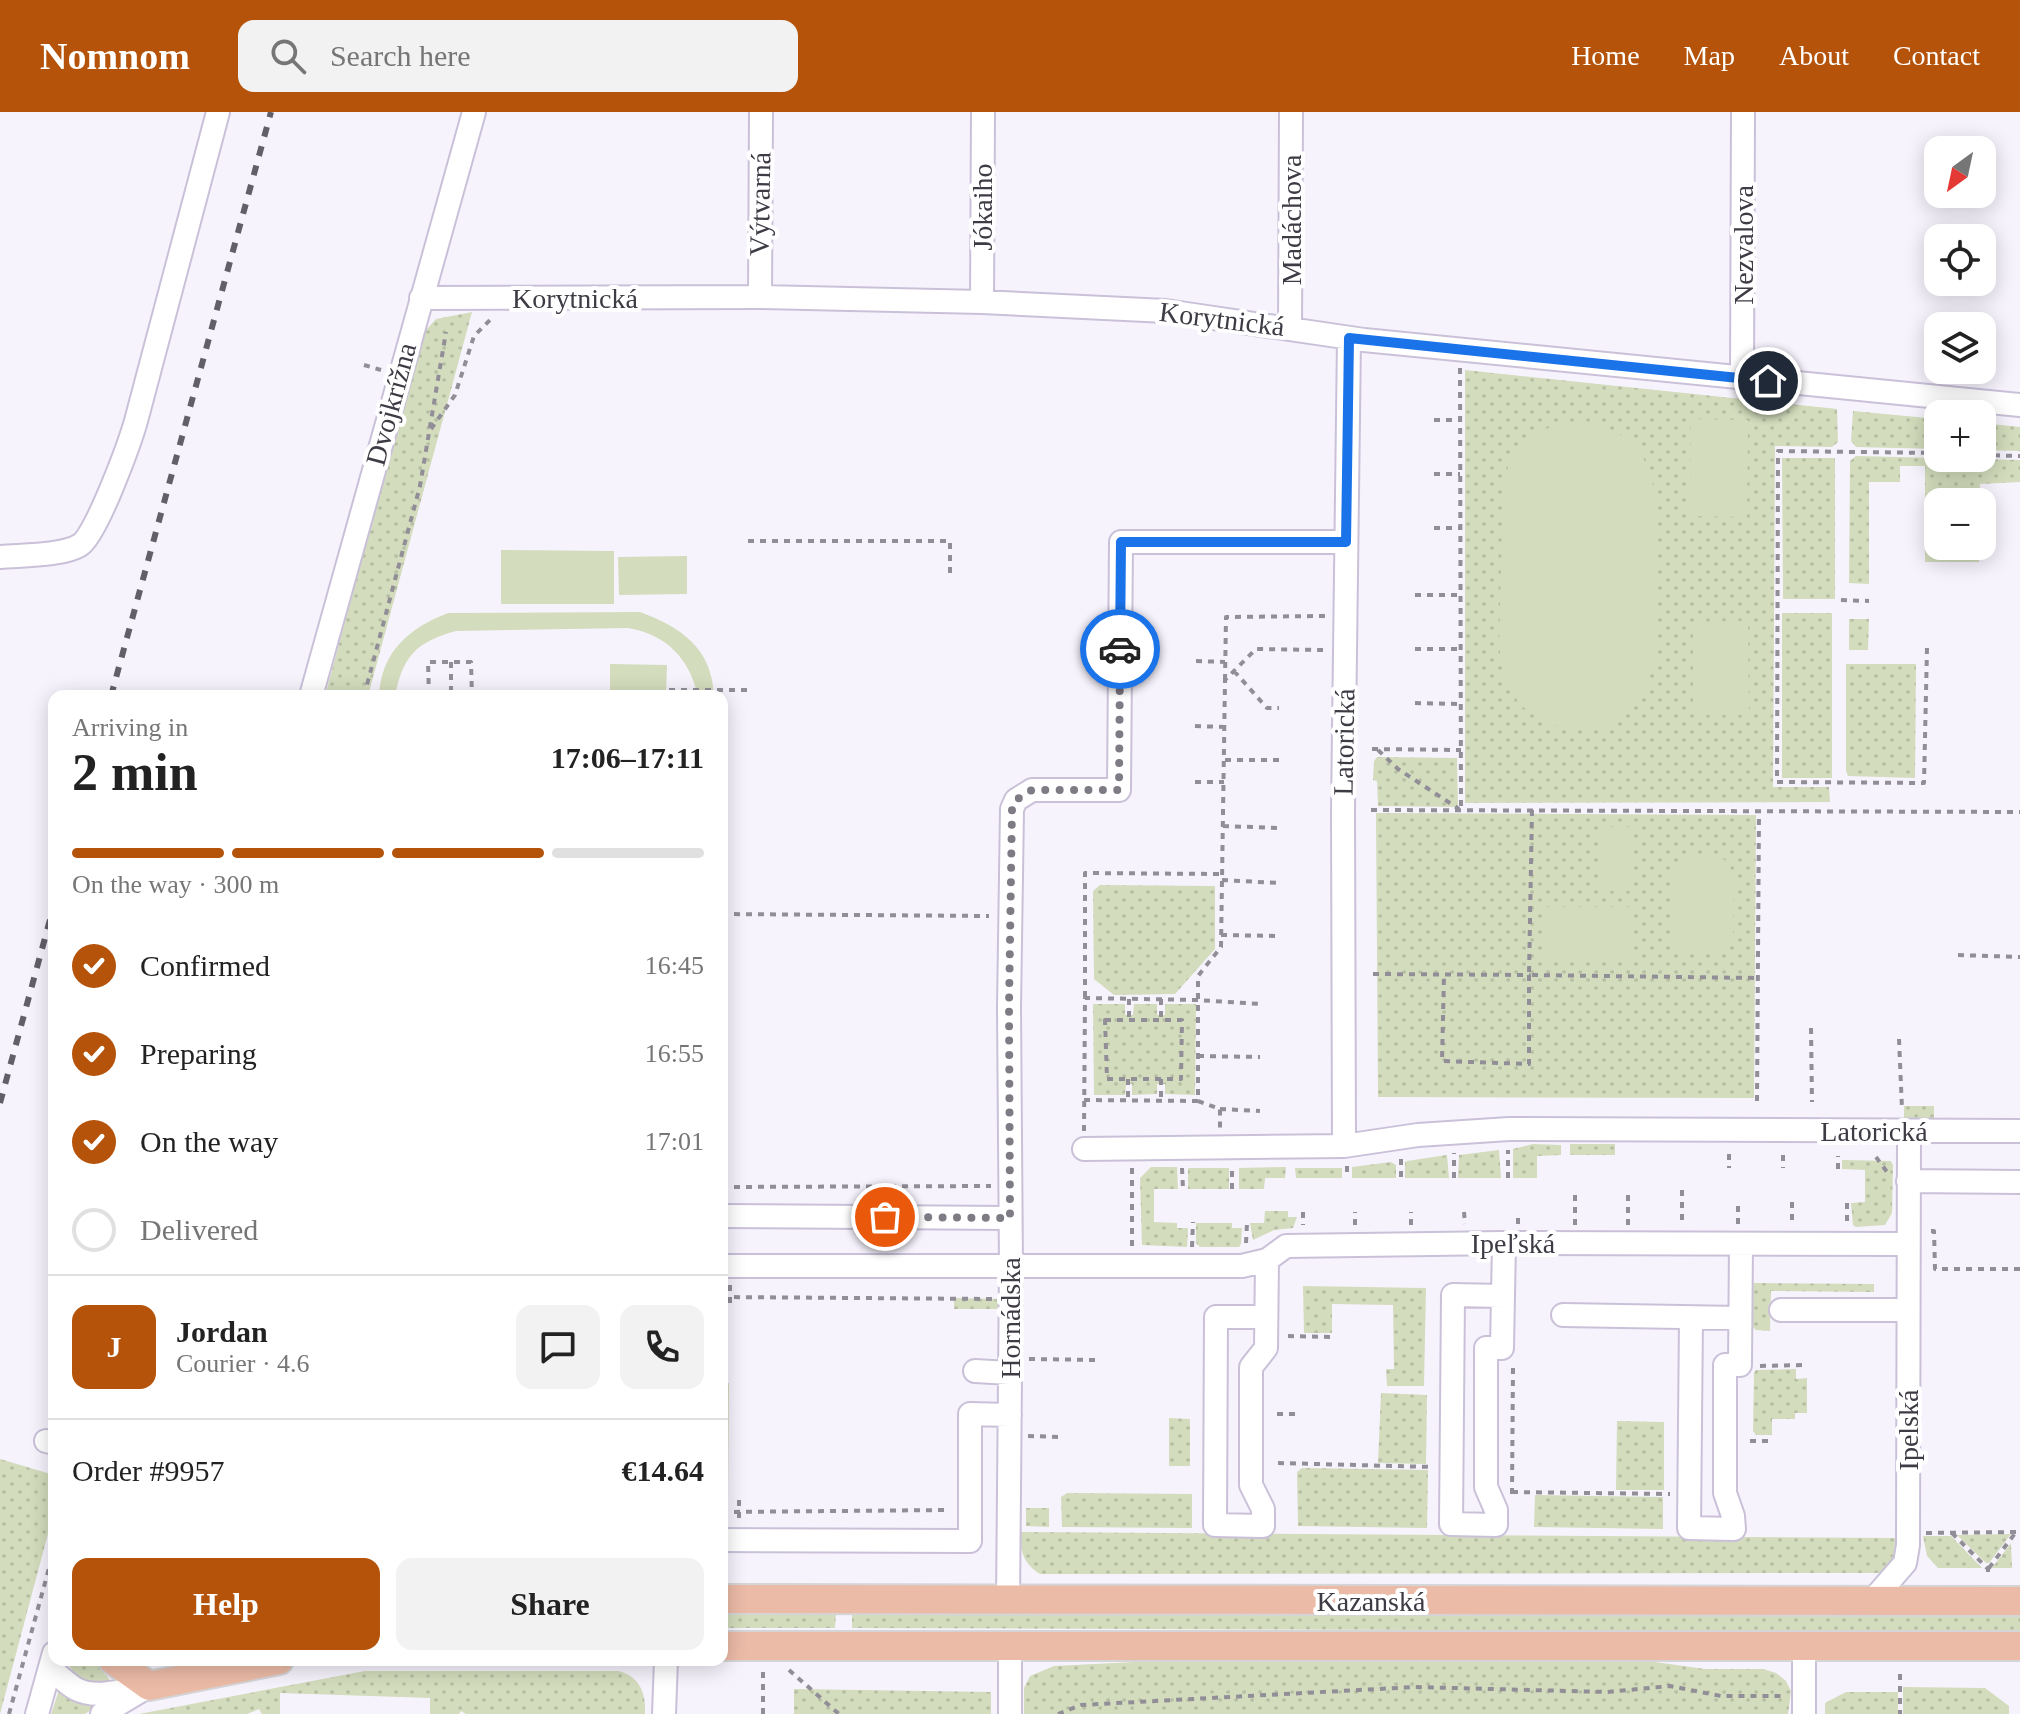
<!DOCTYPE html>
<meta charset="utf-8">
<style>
body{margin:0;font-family:Georgia,serif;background:#f2f2f2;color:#222;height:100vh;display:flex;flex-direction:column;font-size:30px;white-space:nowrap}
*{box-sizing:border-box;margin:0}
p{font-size:26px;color:#767676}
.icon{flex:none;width:44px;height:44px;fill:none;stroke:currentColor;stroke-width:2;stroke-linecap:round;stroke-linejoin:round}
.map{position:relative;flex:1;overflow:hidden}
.drawer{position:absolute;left:48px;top:578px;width:680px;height:976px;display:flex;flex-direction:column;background:#fff;border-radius:16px;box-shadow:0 4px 20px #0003}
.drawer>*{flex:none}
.needle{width:52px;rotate:213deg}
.buttons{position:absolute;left:1924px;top:24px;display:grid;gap:16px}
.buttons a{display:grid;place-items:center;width:72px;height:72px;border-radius:16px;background:#fff;box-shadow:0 4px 20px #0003;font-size:40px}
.pin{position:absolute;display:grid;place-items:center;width:68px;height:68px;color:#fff;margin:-34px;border:4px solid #fff;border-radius:50%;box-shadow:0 2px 8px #0007}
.courier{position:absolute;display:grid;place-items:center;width:80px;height:80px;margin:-40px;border:6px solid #1a73e8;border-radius:50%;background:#fff;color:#222;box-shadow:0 2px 10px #0007}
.headline em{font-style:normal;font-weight:700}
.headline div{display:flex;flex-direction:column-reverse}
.headline{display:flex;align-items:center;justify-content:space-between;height:136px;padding:0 24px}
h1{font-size:52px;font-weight:700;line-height:60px}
.bar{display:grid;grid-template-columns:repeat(4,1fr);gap:12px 8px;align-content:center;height:96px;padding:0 24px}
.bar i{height:10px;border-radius:6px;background:#e0e0e0}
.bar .current{background:#b45309}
.bar p{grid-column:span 4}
.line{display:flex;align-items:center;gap:20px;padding:0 24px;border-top:2px solid #e0e0e0}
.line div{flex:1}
.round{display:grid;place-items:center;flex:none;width:84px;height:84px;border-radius:16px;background:#f2f2f2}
ol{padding:0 24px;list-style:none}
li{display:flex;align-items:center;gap:24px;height:88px}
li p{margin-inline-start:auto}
li .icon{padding:8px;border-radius:50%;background:#b45309;color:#fff;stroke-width:4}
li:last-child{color:#767676}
li i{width:44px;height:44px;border:4px solid #e0e0e0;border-radius:50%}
.action{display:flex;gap:16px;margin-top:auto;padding:16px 24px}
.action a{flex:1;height:92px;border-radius:16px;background:#b45309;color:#fff;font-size:32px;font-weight:700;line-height:92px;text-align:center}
.action a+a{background:#f2f2f2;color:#222}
header{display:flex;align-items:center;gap:48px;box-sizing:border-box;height:112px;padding:0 40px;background:#b45309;color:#fff}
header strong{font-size:38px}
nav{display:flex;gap:44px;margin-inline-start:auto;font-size:28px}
.search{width:560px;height:72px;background:#f2f2f2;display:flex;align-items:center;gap:20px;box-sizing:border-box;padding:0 28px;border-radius:16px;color:#767676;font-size:30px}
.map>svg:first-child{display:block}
.grass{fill:url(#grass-dots)}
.pitch{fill:#d3dcbc}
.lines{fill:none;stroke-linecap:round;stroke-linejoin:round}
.minor-casing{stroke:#cac1d9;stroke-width:26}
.major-casing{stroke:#d5d4d6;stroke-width:32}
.path{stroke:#928e98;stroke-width:4;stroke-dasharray:6 6;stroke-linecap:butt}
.minor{stroke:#fff;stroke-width:22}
.major{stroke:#ecbba7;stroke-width:28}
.rail{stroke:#635f69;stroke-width:6;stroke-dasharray:10 10;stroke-linecap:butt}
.done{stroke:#7f7b85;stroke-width:8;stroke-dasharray:0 14.4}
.route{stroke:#1a73e8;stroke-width:10}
.labels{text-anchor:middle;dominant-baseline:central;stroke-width:8;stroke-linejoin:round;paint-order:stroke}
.street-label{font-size:28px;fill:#3f3b45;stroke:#fff}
</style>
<header>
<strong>Nomnom</strong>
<div class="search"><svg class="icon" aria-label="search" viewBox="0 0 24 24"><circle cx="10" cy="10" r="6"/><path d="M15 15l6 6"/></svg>Search here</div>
<nav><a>Home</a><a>Map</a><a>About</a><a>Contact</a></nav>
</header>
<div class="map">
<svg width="2020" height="1602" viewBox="0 0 2020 1602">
<defs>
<pattern id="grass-dots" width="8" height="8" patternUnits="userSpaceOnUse" patternTransform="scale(2)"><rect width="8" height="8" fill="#d3dcbc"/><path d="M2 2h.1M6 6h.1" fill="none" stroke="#b6bea3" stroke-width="1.8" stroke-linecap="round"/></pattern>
</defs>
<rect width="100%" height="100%" fill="#f7f3fd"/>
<path class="grass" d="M472 200 368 584H325L396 318 425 219 436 207Z
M1465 258 1837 297 1838 330 1832 335 1775 334 1773 675H1829L1830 690 1465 691Z
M1853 299 1938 307V337L1856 335 1851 329Z
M1982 311 2020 315V339L1982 338Z
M1856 344 2020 348V370L1980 372 1979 390H1938V434H1979V450H1925V354H1900V370H1869V472L1849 471 1850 349Z
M1782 346H1835V487H1783Z
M1782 501H1832V666H1782Z
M1849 507H1869L1868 538H1849Z
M1846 552H1916L1915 666 1848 664 1846 659Z
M1377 645 1457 646 1458 695 1378 694 1377 669 1373 668 1374 649Z
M1376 701 1756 703 1754 986 1378 985Z
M1100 773 1215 774V837L1175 882 1114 883 1094 867 1093 779Z
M1093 892H1125V903H1133L1134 892H1157V903H1165V892H1196L1195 983 1165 982V972H1157V982L1132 983V972H1126L1125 983H1094Z
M1904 994H1934V1010H1904Z
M1533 1032 1561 1033V1043L1537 1044V1066H1513V1037Z
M1570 1032H1615V1043H1570Z
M1499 1038 1501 1066H1458L1459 1043Z
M1447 1043 1449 1066H1405V1050L1407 1049Z
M1842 1048 1891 1049 1893 1053 1892 1101 1885 1113 1856 1115 1853 1113 1851 1091 1865 1090V1058L1842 1057Z
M1391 1050 1396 1053V1066H1352V1055Z
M1151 1055H1177L1178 1077H1154V1110L1177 1111V1116H1188L1187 1135 1142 1133 1140 1066Z
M1286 1055 1285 1066H1265L1264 1077H1239V1056Z
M1188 1056H1229V1077H1188Z
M1295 1056H1342V1066H1296Z
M1265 1099H1288V1105H1297L1293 1116 1274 1118 1253 1128 1250 1111H1264Z
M1196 1111H1232V1116H1242L1241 1132 1239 1135H1200L1196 1131Z
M1753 1171 1874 1172V1180L1771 1179 1770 1219 1756 1218 1753 1215Z
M1303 1174 1426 1176 1424 1274H1387L1386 1257H1394L1393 1193 1332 1192V1221H1304Z
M954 1186 1000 1187V1197H954Z
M1796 1257V1267L1807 1266V1301H1795V1307H1772V1323H1756L1753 1319 1754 1261 1756 1258Z
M722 1271H729L728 1388 722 1389Z
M1381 1281 1427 1283 1426 1352 1378 1351Z
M1169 1306 1190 1307V1354H1169Z
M1617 1309 1664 1310V1378H1616Z
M0 1347 54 1363V1399L0 1602Z
M1302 1356 1428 1358 1427 1416 1298 1414 1297 1360Z
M1067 1381 1192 1382V1416L1062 1415 1061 1385Z
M1535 1383 1663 1385V1417L1534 1415Z
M1026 1396H1049V1415L1026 1414Z
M1021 1420 1895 1426C1895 1441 1893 1452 1881 1461L1040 1462C1023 1451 1020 1440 1021 1420Z
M2011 1422 1989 1451H1986L1957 1423Z
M1923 1424H1951L1982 1456H1938L1927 1444Z
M2011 1431 2012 1456H1992Z
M722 1500H836L835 1516H722Z
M852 1500 2020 1505V1520L852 1516Z
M1612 1544 1705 1557H1763L1776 1561 1786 1569 1791 1579 1788 1602H1024V1576L1030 1564 1054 1554 1175 1548Z
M66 1548H93L110 1568C91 1575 74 1566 66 1548Z
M365 1559H619C640 1565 646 1581 645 1602H466L461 1599 459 1602H430V1586L280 1581V1602H262L259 1597 247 1602H139Z
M1903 1575 1985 1576 2009 1594V1602H1903Z
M794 1577 991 1580V1602H794Z
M59 1578 98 1592 97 1594 85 1602H51Z
M1846 1580H1898V1602H1825V1591Z"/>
<path class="pitch" d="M1691 307 1748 308 1747 405 1690 404Z
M1582 308C1630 321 1645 334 1656 384L1654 548 1647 576 1627 600 1603 615 1573 618 1543 610 1519 592 1506 566 1499 536 1503 379 1509 350 1529 326 1554 313Z
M501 438 614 439V492H501Z
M687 444V482L619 483 618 445Z
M640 500C681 515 712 536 714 584H698C689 546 667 523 628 516L456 519C416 530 403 544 395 584H379C381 540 409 516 448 501Z
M1748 509 1749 603H1693V510Z
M610 552 667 553 666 584H610Z
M1601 715H1634V779H1601Z
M1701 744 1718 745 1725 748 1734 762 1733 827 1726 836 1717 840H1702L1684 839 1676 835 1670 826 1673 755 1683 745Z
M1546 795H1632V849H1546Z"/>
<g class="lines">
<defs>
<path id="minor" d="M760 185 761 0
M421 186 760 185 982 190 1166 199 1364 228 2020 293
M982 190 983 0
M1290 216 1291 0
M1742 267 1743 0
M0 445C21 443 63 444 80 433 96 424 130 330 136 309L218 0
M311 584 474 0
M1344 1034 1343 698 1349 226
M1084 1037 1344 1034 1418 1023 1509 1017 2020 1019
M1908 1069 2020 1070
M722 1104 1010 1106
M722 1154H1242L1267 1148 1286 1134 1504 1131 1907 1132
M1503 1184 1453 1183 1451 1412 1496 1413V1398L1486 1375V1236H1502L1504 1131
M1781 1198H1908
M1563 1203 1740 1206
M1266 1205H1216L1215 1413 1263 1414V1397L1251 1373V1255L1266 1236 1267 1148
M1691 1206 1689 1416 1734 1417 1733 1404 1725 1381V1253H1740L1741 1132
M975 1259 1010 1261
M46 1329 54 1331
M722 1428 970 1429V1302L1010 1303
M1008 1489 1011 1155 1009 895 1012 697 1016 688 1032 678H1119L1121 430H1346
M1871 1490 1905 1451 1908 1433 1909 1019
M1010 1534V1602
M1804 1534V1602
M50 1556C58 1563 67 1572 76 1577 97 1588 127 1577 149 1574
M37 1602 54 1541
M102 1602 142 1578
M664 1602 666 1548"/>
<path id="major" d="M722 1487 2020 1489
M722 1534H2020
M113 1548 149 1574 279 1548"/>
</defs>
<use href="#minor" class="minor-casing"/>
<use href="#major" class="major-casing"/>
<path class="path" d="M364 253 381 258
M1460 256 1461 698
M1434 308H1460
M431 317 455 283 474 224 491 207
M1982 343 2020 344
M1434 362H1460
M1434 416H1460
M748 429H950V462
M1415 483H1460
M1841 488 1869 489
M1927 536 1924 671 1777 670 1778 339 1938 341
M1415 537H1460
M1196 549 1225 550
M451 550V584
M1234 559 1267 596H1279
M1225 568 1226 505 1325 504
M669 578H747
M364 584 420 374 446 220
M429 584 428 550H471L472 584
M1415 591 1460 592
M1195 614 1225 615
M1372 637 1461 638
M1378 638 1398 657 1459 697
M1225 648H1279
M1195 670H1224
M1371 698 2020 700
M1532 698 1529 863 1758 866
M1223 714 1279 716
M1222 768 1279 771
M722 802 989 804
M1221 823 1279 824
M1958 843 2020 845
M1373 862 1529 863V952L1442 949 1444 863
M1085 885V761L1222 762
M1129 887V908
M1161 887V908
M1105 908H1182L1181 967H1107Z
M1811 916 1812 990
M1899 927 1902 997
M1198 944 1260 945
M1128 967V988
M1161 967V989
M1084 988 1198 989V864L1221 835 1225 568 1256 537 1323 538
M1198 989 1220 997V1016
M1757 989 1759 698
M1220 997 1260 999
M1084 1019 1085 886 1198 888 1260 892
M1729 1042V1056
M1783 1043V1056
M1876 1045 1887 1060
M1401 1047V1066
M1347 1054V1066
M1132 1056V1135
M1182 1056 1183 1077
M1838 1057V1044
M1454 1066V1041
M1508 1066V1038
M722 1075 991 1074
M1232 1077V1055
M1682 1078V1112
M1792 1090V1113
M1847 1091V1112
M1303 1100V1113
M1464 1100 1465 1112
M1518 1112V1100
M1738 1112V1090
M1355 1113V1100
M1411 1113V1100
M1575 1113V1078
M1628 1113V1078
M1931 1119H1934L1935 1157H2020
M1246 1131 1247 1111
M1192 1135 1193 1110
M722 1185 992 1187
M730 1191V1173
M1288 1224 1335 1225
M1029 1247 1097 1248
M1760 1254 1807 1253
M1277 1302H1299
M1028 1324 1061 1325
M1750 1329H1772
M1278 1351 1433 1355
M1512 1380 1670 1382
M1512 1382 1513 1255
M739 1388V1409
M722 1400 949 1398
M1926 1421 2020 1420
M1952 1421 1988 1457V1461
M1989 1456 2016 1420
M789 1558 839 1602
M1900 1562V1602
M9 1602 54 1438
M763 1602V1558
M1058 1602 1081 1593 1415 1575 1607 1580 1670 1574 1721 1584H1784"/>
<use href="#minor" class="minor"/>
<use href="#major" class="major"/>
<path class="rail" d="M111 584 271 0
M0 991 54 793"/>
</g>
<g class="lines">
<path class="done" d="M885 1105 1010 1106 1009 895 1012 697 1016 688 1032 678H1119L1120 537"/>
<path class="route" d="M1120 537 1121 430H1346L1349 226 1768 269"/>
</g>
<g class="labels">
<g class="street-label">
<text transform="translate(760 92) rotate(-89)">Výtvarná</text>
<text transform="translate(982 95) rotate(-90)">Jókaiho</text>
<text transform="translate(1291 108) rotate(-90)">Madáchova</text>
<text transform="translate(1743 133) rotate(-90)">Nezvalova</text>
<text x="575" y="186">Korytnická</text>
<text transform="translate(1222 207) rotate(7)">Korytnická</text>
<text transform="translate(391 292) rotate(-75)">Dvojkrížna</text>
<text transform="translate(1344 630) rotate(-89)">Latorická</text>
<text x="1874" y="1019">Latorická</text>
<text x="1513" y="1131">Ipeľská</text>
<text transform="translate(1010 1206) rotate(-90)">Hornádska</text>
<text transform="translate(1908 1318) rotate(-90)">Ipelská</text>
<text x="1371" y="1489">Kazanská</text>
</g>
</g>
</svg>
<div class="buttons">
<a><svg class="needle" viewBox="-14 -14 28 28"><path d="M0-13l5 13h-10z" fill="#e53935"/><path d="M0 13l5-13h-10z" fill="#767676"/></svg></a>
<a><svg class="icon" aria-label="locate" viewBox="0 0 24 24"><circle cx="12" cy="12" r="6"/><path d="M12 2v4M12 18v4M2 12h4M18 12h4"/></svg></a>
<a><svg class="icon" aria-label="layers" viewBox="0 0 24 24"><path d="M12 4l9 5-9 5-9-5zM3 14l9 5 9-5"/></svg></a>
<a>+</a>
<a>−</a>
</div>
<div class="pin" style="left:885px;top:1105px;background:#ea580c"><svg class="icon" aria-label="bag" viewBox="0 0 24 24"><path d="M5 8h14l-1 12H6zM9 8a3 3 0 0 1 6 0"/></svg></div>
<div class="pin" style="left:1768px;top:269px;background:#1f2937"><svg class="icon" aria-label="home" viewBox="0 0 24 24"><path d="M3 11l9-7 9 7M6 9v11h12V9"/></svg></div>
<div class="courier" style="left:1120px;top:537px"><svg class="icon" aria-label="car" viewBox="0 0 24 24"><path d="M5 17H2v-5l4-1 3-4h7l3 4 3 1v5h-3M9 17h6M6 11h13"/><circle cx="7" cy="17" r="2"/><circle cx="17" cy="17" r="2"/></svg></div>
<section class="drawer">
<div class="headline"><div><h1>2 min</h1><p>Arriving in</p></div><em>17:06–17:11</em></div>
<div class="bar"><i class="current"></i><i class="current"></i><i class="current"></i><i></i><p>On the way · 300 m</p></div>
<ol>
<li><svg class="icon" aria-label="check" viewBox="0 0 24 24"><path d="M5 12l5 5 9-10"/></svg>Confirmed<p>16:45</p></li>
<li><svg class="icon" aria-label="check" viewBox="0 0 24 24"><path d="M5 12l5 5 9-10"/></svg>Preparing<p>16:55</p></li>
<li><svg class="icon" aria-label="check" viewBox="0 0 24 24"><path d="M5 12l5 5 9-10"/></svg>On the way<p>17:01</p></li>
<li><i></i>Delivered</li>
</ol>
<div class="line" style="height:144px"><b class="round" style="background:#b45309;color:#fff">J</b><div><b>Jordan</b><p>Courier · 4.6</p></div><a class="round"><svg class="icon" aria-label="chat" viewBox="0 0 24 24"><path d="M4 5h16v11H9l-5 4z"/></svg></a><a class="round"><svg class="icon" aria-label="phone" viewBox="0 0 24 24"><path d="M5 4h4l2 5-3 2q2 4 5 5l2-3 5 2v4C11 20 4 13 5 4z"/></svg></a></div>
<div class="line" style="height:104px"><div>Order #9957</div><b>€14.64</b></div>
<div class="action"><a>Help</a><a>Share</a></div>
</section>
</div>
